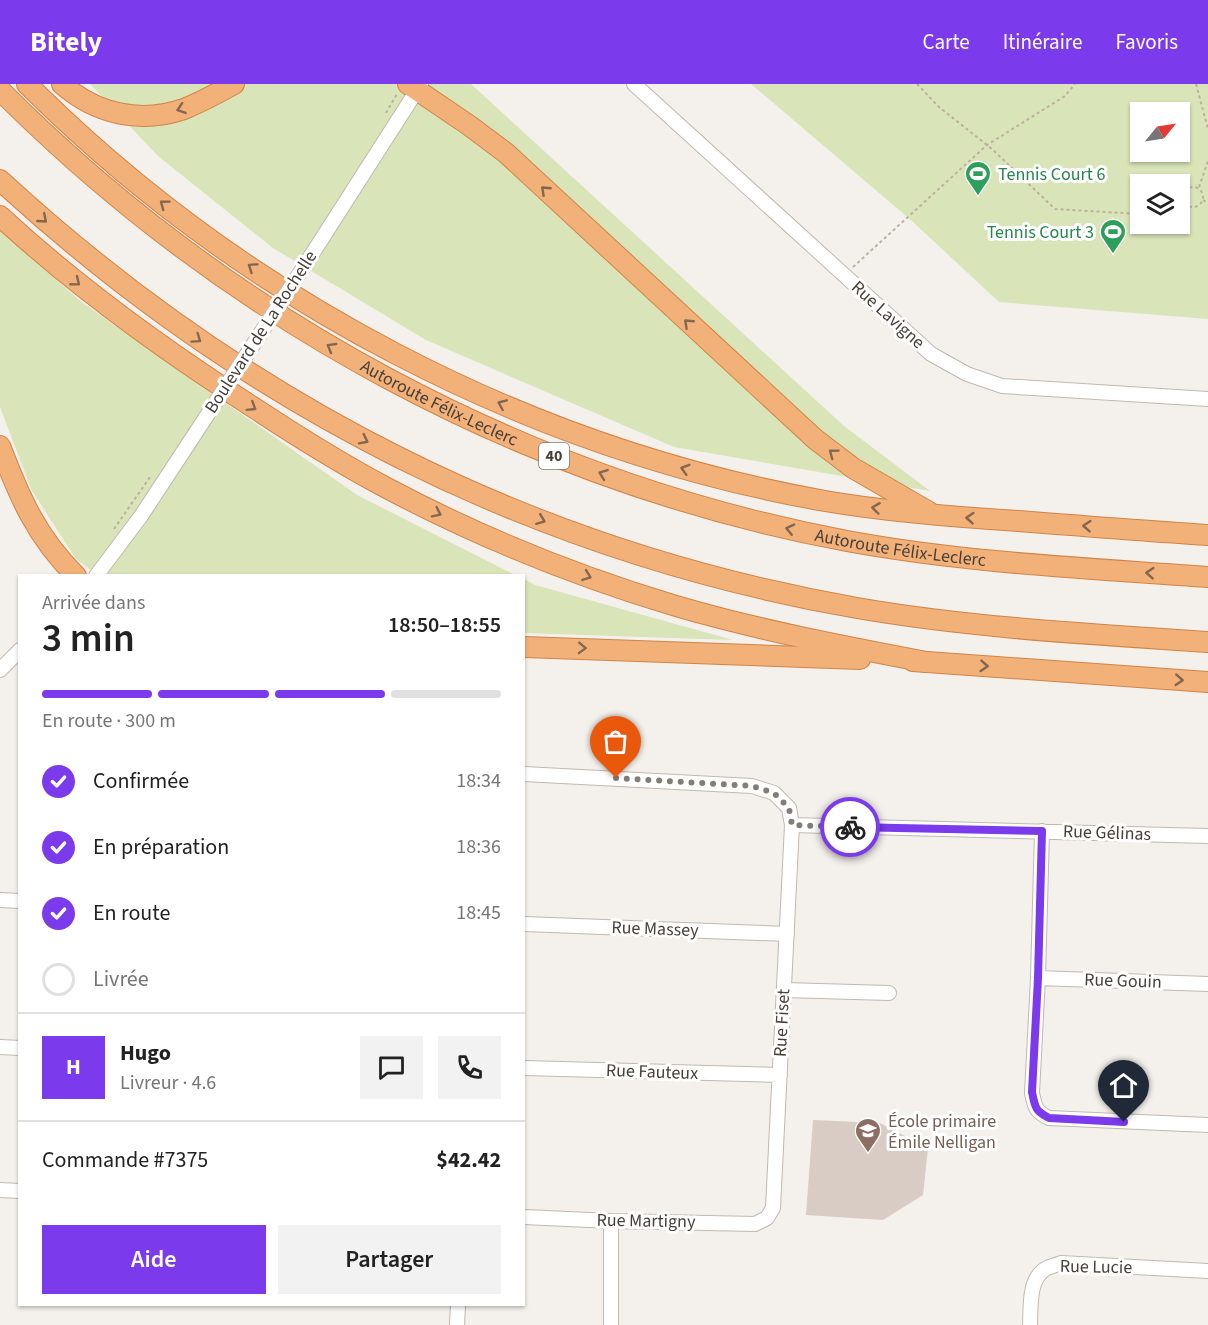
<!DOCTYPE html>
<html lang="fr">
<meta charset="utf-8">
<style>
body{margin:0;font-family:"Source Sans 3",sans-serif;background:#f2f2f2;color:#222;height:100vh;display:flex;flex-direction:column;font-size:22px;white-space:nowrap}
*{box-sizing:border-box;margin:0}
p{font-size:20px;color:#767676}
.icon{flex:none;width:33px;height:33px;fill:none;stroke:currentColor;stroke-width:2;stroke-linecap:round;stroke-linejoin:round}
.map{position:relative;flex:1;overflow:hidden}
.drawer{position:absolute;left:18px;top:490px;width:507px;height:732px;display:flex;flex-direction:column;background:#fff;border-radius:0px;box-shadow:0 2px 4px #0004}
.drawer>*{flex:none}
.needle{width:39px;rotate:60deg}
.fabs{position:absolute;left:1130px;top:18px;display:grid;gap:12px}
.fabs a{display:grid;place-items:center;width:60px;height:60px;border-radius:0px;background:#fff;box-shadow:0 2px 4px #0004;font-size:30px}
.pin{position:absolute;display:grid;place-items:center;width:51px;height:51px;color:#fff;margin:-62px -26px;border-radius:50% 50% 50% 0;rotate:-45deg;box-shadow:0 0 6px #0007}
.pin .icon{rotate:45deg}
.courier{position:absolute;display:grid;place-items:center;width:60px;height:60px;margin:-30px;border:4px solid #7c3aed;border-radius:50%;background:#fff;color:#222;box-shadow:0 2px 8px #0007}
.head em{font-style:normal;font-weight:600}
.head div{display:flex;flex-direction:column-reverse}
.head{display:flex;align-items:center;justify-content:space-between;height:102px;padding:0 24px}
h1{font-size:39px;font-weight:600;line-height:45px}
.bar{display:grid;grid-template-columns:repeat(4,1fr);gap:9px 6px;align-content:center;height:72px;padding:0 24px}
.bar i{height:8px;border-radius:4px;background:#e0e0e0}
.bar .selected{background:#7c3aed}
.bar p{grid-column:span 4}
.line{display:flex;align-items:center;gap:15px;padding:0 24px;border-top:2px solid #e0e0e0}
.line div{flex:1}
.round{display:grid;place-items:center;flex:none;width:63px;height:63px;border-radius:0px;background:#f2f2f2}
ol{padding:0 24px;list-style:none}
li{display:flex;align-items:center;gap:18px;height:66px}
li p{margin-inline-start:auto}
li .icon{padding:6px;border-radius:50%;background:#7c3aed;color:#fff;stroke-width:4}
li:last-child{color:#767676}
li i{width:33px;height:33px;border:3px solid #e0e0e0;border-radius:50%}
.button{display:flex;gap:12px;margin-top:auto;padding:12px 24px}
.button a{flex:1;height:69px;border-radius:0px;background:#7c3aed;color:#fff;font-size:24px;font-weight:600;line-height:69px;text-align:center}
.button a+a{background:#f2f2f2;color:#222}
header{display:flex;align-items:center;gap:36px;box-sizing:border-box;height:84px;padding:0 30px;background:#7c3aed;color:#fff}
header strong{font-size:28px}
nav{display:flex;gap:33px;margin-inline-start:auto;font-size:21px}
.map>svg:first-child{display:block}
.green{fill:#d9e4b8;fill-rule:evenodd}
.building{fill:#d8ccc4}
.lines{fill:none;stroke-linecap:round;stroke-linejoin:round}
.minor-casing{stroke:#c2b8b1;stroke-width:16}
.highway-casing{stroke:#d18448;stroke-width:22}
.path{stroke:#bfaea1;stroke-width:2;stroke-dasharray:3 3;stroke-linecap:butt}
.minor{stroke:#fff;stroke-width:14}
.highway{stroke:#f2b178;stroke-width:20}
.minor-bridge-casing{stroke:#c2b8b1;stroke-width:16;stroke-linecap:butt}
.minor-bridge{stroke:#fff;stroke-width:14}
.oneway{stroke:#84674f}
.done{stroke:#847d77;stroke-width:6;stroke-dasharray:0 10.8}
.route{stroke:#7c3aed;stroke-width:8}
.labels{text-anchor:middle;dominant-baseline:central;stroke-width:6;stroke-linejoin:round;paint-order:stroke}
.shield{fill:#fff;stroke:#7f7974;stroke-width:1.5}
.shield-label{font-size:16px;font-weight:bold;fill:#483f39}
.leisure-label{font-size:18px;fill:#27864d;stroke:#fff;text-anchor:start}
.street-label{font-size:18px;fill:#483f39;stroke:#fff}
.education-label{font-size:18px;fill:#785e54;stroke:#fff;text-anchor:start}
</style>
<header>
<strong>Bitely</strong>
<nav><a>Carte</a><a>Itinéraire</a><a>Favoris</a></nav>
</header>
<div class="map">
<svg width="1208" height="1241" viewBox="0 0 1208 1241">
<rect width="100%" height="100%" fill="#f4f0eb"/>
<path class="green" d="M90 0H471L844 342 930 407 674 363 426 256 273 164 158 72Z
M751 0H1208V235L999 218 912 137ZM1140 28H1179V68H1140ZM1140 100H1179V140H1140Z
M0 144 80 217 357 411 517 492H99L76 475 32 407 0 323Z
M524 495 535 501 733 556 524 549Z"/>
<path class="building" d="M813 1036 880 1039 928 1064 923 1111 883 1136 806 1131Z"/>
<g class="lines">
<defs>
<path id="minor" d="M634 0 931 270 967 290 1002 302 1208 315
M307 178 421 0
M96 492 141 432 206 333
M0 586 20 566
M524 690 752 702 774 709 789 724 792 741 773 1124 767 1134 755 1140 611 1137 524 1133
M792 741 1208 752
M1042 747 1038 894 1032 1009C1035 1023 1035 1027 1049 1034L1208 1041
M0 816 20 817
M524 840 787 850
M1038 894 1208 900
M784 906 889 909
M0 963 20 964
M524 984 780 991
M0 1106 20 1107
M457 1241 458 1221
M611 1241V1137
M1030 1241C1031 1222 1028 1194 1047 1184 1051 1182 1057 1181 1061 1179L1208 1187"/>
<g id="highway">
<path d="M27 0C241 214 526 364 825 417 889 428 954 433 1019 437 1082 442 1145 447 1208 451"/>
<path d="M62 0C96 30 140 40 184 25 201 18 218 9 234 0"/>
<path d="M408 0 470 42 506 69 815 355 853 384 929 428"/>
<path id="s1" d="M0 6C229 236 527 397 847 457 966 479 1087 484 1208 493"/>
<path d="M0 96C243 320 531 467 857 524 973 544 1091 550 1208 558"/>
<path d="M0 132C80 206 168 269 259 327 300 354 342 380 385 403 477 452 576 492 676 522 758 546 842 562 926 578"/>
<path d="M0 362C20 414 36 452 76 492"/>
<path d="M524 563 860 575"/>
<path d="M913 577 1208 598"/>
</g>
</defs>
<use href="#minor" class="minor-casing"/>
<use href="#highway" class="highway-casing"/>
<path class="path" d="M917 0 939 23 992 65 1055 125 1140 130
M1196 0 1208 45
M386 29 397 10
M1199 103 1208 77
M1183 113a10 10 0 1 1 20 0a10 10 0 1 1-20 0Z
M1203 116 1208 119
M853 183 987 61 1065 12 1075 0
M114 445 150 393"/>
<use href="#minor" class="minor"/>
<use href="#highway" class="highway"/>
<defs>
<path id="minor-bridge" d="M206 333 307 178"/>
</defs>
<use href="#minor-bridge" class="minor-bridge-casing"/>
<use href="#minor-bridge" class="minor-bridge"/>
</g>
<defs><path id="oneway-chevron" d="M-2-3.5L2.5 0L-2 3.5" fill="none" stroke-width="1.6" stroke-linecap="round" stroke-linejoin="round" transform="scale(1.5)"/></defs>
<g class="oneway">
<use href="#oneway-chevron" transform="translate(181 25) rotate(161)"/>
<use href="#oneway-chevron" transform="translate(545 106) rotate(-137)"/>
<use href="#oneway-chevron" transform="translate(164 120) rotate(-143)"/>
<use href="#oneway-chevron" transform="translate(43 135) rotate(41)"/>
<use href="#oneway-chevron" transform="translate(252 183) rotate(-146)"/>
<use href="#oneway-chevron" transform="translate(76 198) rotate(39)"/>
<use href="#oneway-chevron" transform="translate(688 239) rotate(-137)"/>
<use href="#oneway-chevron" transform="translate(197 255) rotate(35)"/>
<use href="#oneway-chevron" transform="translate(331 263) rotate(-150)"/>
<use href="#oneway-chevron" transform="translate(502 320) rotate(-157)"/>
<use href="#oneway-chevron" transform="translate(252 323) rotate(32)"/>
<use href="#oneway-chevron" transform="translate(364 356) rotate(27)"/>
<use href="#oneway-chevron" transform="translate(833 369) rotate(-143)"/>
<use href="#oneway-chevron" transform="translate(685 385) rotate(-164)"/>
<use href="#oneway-chevron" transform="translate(603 390) rotate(-160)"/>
<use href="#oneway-chevron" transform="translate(876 424) rotate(-173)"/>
<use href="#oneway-chevron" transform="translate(437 429) rotate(26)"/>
<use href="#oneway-chevron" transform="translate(970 434) rotate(-176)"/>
<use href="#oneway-chevron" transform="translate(541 436) rotate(21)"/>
<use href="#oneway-chevron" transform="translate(1087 442) rotate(-176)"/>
<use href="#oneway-chevron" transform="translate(790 445) rotate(-167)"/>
<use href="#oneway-chevron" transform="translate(1150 489) rotate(-176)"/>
<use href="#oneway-chevron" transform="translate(587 492) rotate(20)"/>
<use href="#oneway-chevron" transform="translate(582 564) rotate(2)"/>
<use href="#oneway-chevron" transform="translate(984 582) rotate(4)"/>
<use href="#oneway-chevron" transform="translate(1179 596) rotate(4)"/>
</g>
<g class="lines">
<path class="done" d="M616 694 752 702 774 709 789 724 792 741 850 743"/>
<path class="route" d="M850 743 1042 747 1038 894 1032 1008C1035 1023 1035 1027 1049 1034L1124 1038"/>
</g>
<defs>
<symbol id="stadium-pin" viewBox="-11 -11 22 30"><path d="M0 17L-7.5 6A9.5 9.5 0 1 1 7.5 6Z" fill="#2e9e5b" stroke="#fff"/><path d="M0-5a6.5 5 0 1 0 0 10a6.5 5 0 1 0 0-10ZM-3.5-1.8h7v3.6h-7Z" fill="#fff"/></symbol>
<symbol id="school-pin" viewBox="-11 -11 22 30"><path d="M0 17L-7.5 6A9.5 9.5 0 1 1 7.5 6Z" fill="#8d6e63" stroke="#fff"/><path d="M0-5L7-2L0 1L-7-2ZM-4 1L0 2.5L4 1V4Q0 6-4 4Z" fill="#fff"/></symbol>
</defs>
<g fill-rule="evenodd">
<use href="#stadium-pin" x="963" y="75" width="30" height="40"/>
<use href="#stadium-pin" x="1098" y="133" width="30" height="40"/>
<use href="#school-pin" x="853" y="1032" width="30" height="40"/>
</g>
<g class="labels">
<rect class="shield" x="539" y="359" width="30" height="26" rx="4.5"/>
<g class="shield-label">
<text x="554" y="372">40</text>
</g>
<g class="leisure-label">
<text x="998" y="90">Tennis Court 6</text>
<text x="1094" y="148" text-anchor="end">Tennis Court 3</text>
</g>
<g class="street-label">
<text transform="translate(888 231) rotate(42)">Rue Lavigne</text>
<text transform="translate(261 248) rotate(-57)">Boulevard de La Rochelle</text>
<text stroke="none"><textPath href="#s1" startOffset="542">Autoroute Félix-Leclerc</textPath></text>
<text stroke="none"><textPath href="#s1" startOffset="1028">Autoroute Félix-Leclerc</textPath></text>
<text transform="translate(1107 749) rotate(2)">Rue Gélinas</text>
<text transform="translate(655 845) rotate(2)">Rue Massey</text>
<text transform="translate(1123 897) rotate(2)">Rue Gouin</text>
<text transform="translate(782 939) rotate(-87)">Rue Fiset</text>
<text transform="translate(652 988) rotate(2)">Rue Fauteux</text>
<text transform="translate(646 1137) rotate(1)">Rue Martigny</text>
<text transform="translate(1096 1183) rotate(1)">Rue Lucie</text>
</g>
<g class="education-label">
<text x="888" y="1037">École primaire<tspan x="888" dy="21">Émile Nelligan</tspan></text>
</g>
</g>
</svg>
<div class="fabs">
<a><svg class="needle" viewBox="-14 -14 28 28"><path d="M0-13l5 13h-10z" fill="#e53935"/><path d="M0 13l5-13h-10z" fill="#767676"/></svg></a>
<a><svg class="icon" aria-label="layers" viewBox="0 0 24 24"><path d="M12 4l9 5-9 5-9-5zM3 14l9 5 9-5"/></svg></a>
</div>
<div class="pin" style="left:616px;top:694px;background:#ea580c"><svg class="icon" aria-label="bag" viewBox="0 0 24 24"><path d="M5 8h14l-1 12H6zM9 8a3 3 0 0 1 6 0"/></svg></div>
<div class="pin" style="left:1124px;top:1038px;background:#1f2937"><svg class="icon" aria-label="home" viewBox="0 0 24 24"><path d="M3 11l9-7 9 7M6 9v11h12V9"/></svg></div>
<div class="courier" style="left:850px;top:743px"><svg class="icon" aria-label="bike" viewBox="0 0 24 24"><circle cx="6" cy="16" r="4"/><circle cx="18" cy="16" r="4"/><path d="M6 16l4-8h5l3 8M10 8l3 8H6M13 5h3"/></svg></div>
<section class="drawer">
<div class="head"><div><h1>3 min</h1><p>Arrivée dans</p></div><em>18:50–18:55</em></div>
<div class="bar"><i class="selected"></i><i class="selected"></i><i class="selected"></i><i></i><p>En route · 300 m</p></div>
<ol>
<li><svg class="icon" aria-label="check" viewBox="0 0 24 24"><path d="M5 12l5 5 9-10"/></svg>Confirmée<p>18:34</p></li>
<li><svg class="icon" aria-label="check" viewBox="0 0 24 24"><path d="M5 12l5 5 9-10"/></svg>En préparation<p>18:36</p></li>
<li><svg class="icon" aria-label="check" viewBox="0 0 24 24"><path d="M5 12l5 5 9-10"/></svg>En route<p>18:45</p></li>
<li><i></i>Livrée</li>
</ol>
<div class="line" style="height:108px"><b class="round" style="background:#7c3aed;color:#fff">H</b><div><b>Hugo</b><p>Livreur · 4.6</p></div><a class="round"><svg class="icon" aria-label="chat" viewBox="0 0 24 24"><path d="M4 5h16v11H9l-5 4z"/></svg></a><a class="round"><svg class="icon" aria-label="phone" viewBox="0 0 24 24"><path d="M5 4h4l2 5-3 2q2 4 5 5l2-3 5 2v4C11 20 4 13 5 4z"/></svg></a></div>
<div class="line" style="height:78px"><div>Commande #7375</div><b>$42.42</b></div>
<div class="button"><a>Aide</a><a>Partager</a></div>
</section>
</div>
